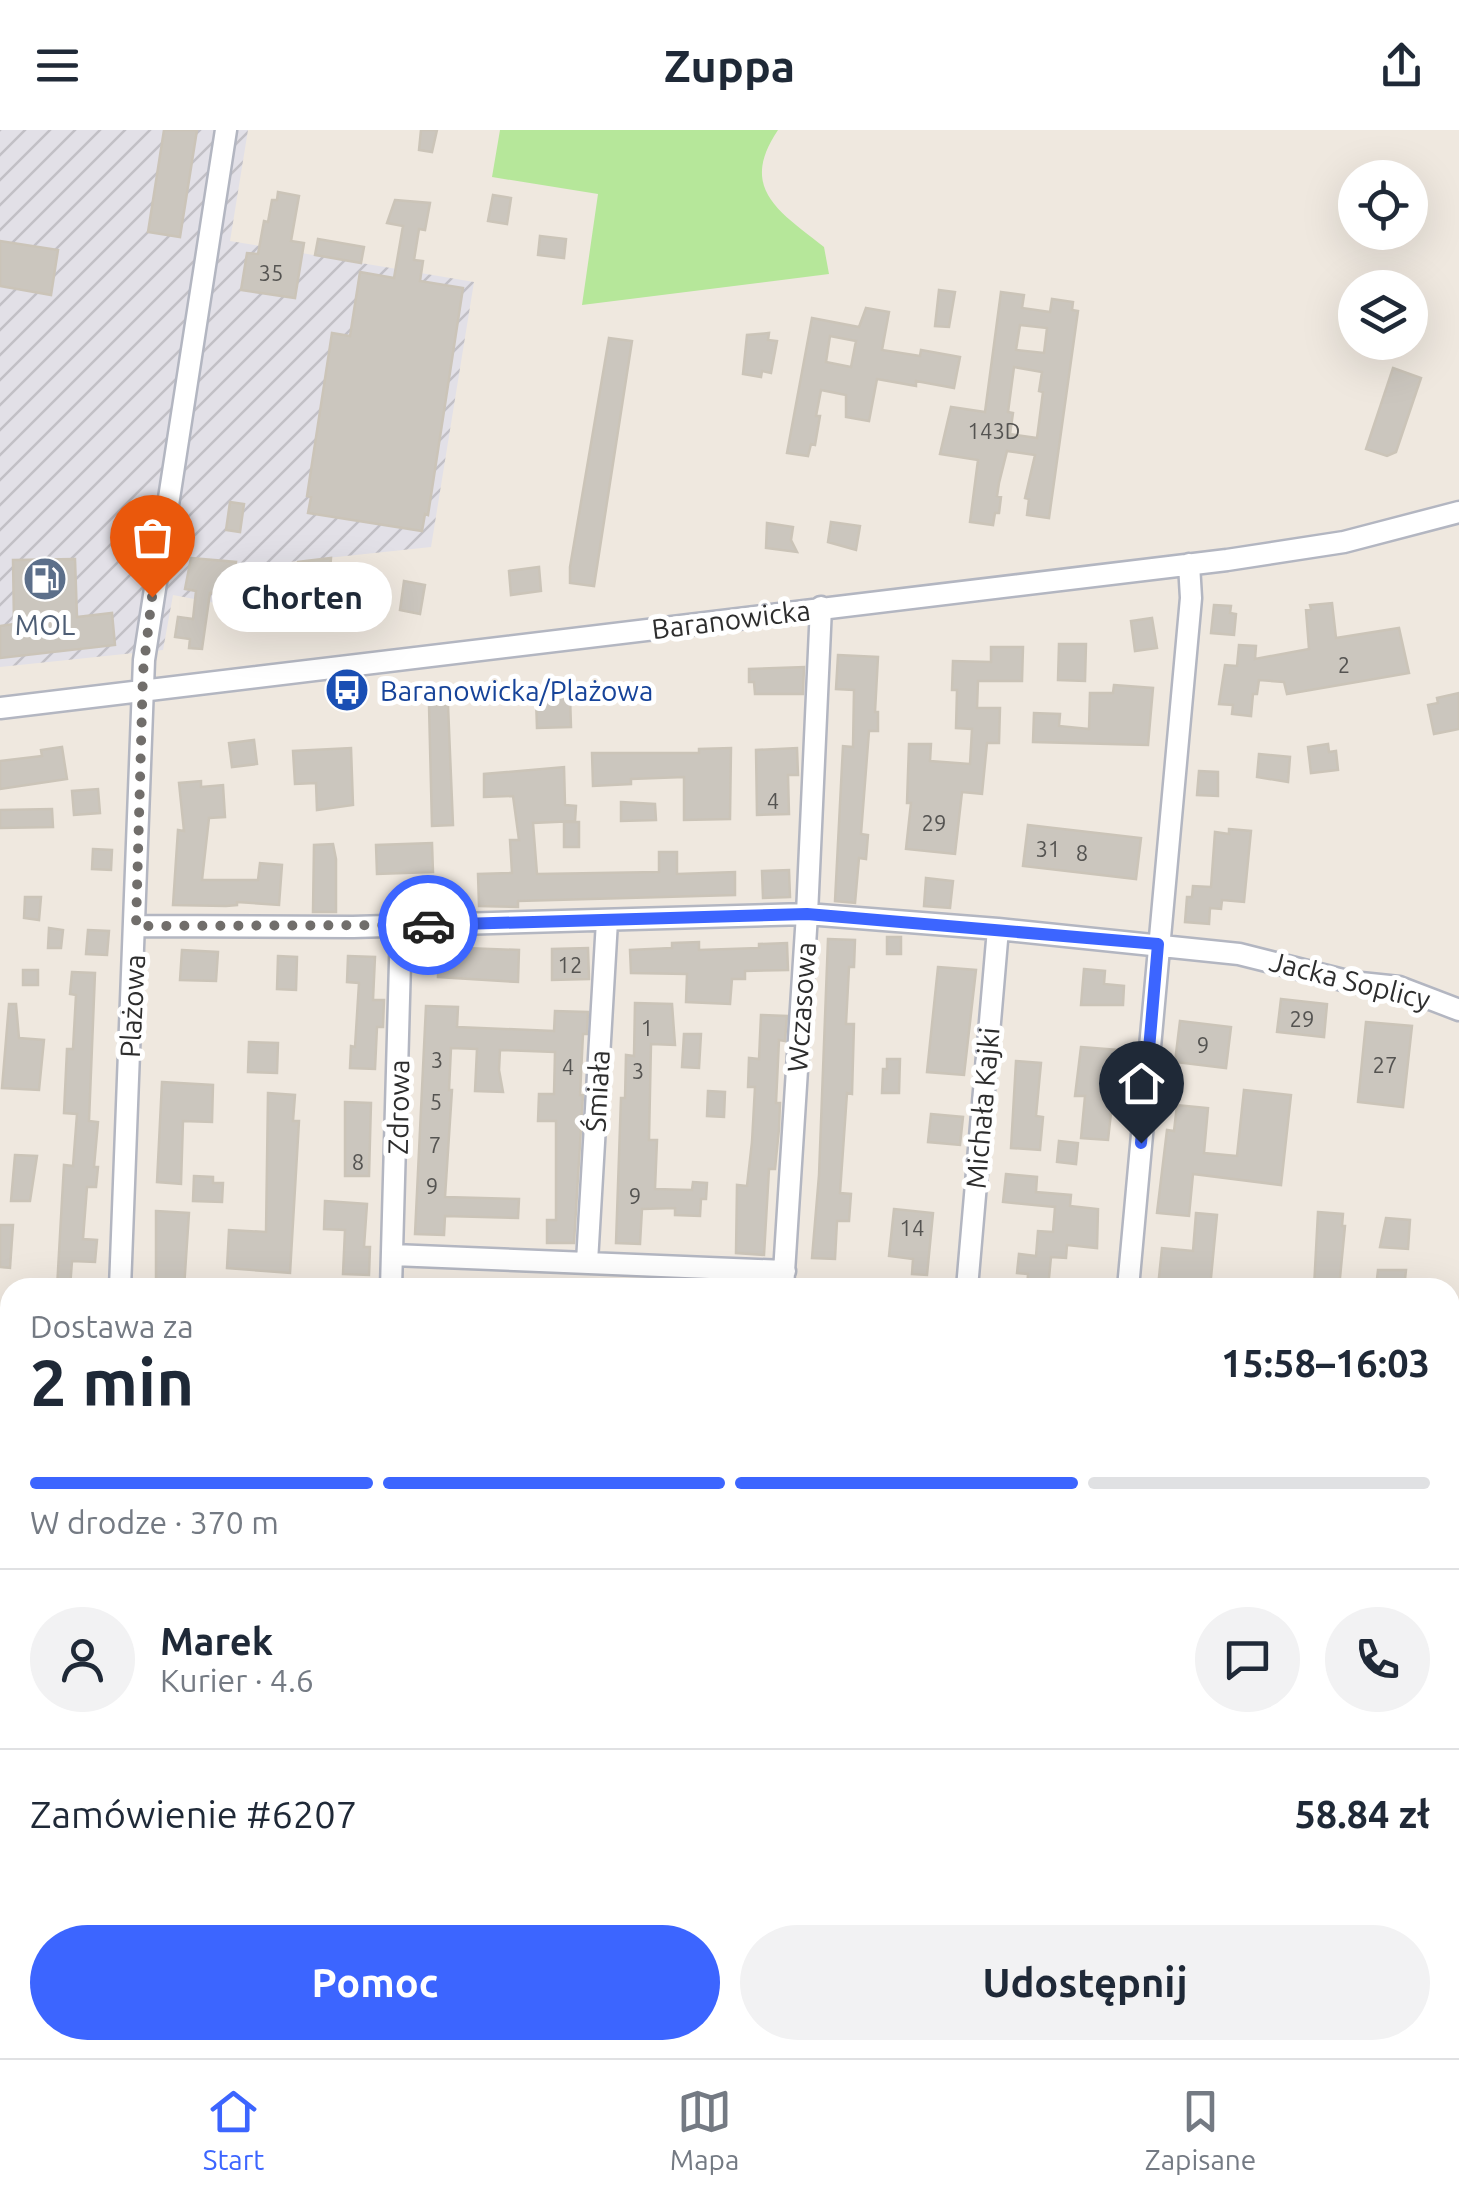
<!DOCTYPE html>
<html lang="pl">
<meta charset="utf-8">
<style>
body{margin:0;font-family:Ubuntu,sans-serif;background:#f2f2f3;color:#1f2937;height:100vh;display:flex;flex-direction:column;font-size:38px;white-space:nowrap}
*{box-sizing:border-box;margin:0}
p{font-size:32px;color:#747a83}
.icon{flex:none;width:55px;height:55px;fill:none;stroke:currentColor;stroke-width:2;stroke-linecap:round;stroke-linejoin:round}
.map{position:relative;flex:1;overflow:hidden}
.details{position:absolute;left:0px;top:1148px;width:1460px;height:782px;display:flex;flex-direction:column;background:#fff;border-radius:30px 30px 0 0;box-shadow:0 10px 40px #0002}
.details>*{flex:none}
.buttons{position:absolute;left:1338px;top:30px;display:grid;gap:20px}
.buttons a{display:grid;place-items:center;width:90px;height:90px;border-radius:50%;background:#fff;box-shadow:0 10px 40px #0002;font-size:50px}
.pin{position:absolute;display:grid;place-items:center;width:85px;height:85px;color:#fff;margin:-102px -42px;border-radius:50% 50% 50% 0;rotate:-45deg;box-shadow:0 0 10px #0007}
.pin .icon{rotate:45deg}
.courier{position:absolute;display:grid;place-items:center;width:100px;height:100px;margin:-50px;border:8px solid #3c65ff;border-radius:50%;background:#fff;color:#222;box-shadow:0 2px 12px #0007}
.bubble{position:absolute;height:70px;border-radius:35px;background:#fff;box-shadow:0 10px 40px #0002;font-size:32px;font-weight:600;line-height:70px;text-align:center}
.summary em{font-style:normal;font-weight:600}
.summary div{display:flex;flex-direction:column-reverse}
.summary{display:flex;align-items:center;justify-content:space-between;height:170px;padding:0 30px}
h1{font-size:65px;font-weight:600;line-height:75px}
.bar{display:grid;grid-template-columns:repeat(4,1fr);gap:15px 10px;align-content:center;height:120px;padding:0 30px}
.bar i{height:12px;border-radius:8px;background:#e0e1e3}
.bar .current{background:#3c65ff}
.bar p{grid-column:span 4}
.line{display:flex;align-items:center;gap:25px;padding:0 30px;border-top:2px solid #e0e1e3}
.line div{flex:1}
.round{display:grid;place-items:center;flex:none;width:105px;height:105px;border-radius:52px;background:#f2f2f3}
.action{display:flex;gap:20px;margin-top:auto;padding:20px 30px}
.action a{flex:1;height:115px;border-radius:60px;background:#3c65ff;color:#fff;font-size:40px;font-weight:600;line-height:115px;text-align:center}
.action a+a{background:#f2f2f3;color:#1f2937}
header{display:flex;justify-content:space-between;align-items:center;height:130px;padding:0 30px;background:#fff;font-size:45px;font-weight:600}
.menu{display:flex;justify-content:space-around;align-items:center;height:140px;border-top:2px solid #e0e1e3;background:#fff;font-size:28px;color:#747a83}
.menu a{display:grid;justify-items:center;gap:5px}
.menu .current{color:#3c65ff}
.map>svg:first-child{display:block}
.industrial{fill:url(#industrial-furrows)}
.grass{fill:#b6e79a}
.building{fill:#cbc6be;stroke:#cbc4b8;stroke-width:2.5;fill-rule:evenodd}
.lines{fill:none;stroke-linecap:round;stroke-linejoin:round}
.minor-casing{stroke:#b3b6c1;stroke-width:25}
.minor{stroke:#fff;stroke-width:20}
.done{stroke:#716e6b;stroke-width:10;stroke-dasharray:0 18}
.route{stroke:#3c65ff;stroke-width:12}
.labels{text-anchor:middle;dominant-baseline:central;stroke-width:10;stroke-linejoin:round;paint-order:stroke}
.number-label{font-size:22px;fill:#545351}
.street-label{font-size:28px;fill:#2d2d2d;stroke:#fff}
.service-label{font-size:28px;fill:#4e5e75;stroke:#fff}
.transit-label{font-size:28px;fill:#164399;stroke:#fff;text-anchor:start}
</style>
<header><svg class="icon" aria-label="menu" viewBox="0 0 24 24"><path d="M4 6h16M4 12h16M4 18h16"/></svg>Zuppa<svg class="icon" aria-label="share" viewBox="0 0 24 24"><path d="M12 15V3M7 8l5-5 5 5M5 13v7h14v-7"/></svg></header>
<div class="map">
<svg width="1459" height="1928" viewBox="0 0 1459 1928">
<defs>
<pattern id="industrial-furrows" width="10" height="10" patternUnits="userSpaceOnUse" patternTransform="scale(2.5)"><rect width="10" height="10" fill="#e2e0e7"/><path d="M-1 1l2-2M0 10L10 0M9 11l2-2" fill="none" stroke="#c2c0c6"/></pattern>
</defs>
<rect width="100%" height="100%" fill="#efe8df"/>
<path class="industrial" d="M0 0H248L230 111 474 152 431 417 243 437 237 477 173 465 163 520 0 537Z"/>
<path class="grass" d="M500 0H778C738 59 780 82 824 117L829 144 582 175 598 64 492 47Z"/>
<path class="building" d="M164 0H197L180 107 148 102Z
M421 0H437L432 22 419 20Z
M278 62 299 66 291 111 304 113 295 168 241 160 247 123 258 124 264 91 268 92 272 70H277Z
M493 65 511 68 507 94 488 91Z
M395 70 430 73 425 100 419 99 414 130 423 131 420 151 463 158 428 385 425 384 422 401 308 383 311 367 307 366 332 203 350 206 360 142 394 148 403 96 387 93Z
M540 106 566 109 564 128 538 125Z
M318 109 364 117 361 133 315 125Z
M0 111 58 120 51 165 0 156Z
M939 160 955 162 949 197 935 196Z
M1001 162 1024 165 1022 178 1050 182 1052 169 1073 172 1072 180 1078 181 1049 388 1027 385 1029 369 1025 368 1035 325 1007 321 999 353 997 366 1001 367 999 383H995L993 395 970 392 978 330 940 324 951 277 985 282ZM1020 195 1047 198 1044 223 1016 220ZM1014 237 1042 242 1039 261 1043 262 1037 308 1010 304 1013 283 1008 282Z
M866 178 889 182 882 220 920 226 921 220 960 227 954 258 916 251V256L877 249 869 291 846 287V265L821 260 816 286H820L815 315 811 314 808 326 787 323 812 188 859 197ZM830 206 856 211 851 237 826 232Z
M769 203 768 210 777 211 771 243 762 241 761 247 743 244 747 205Z
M609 208 632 211 594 456 570 453V437Z
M1393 238 1421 248 1396 322 1387 326 1366 319Z
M230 372 244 374 240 402 226 400Z
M831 392 860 396 856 420 828 412Z
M767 393 793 397 791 410 797 422 766 418Z
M191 428 236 432 231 464 210 463 202 519 189 518 190 509 175 507 178 487 193 489 196 461 185 459Z
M331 428 326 491 276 488V497H256V464H284L285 458 293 459 298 432Z
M75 429 77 487 112 483 115 515 0 528V496L14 494 13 430Z
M539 437 541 461 511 465 509 441Z
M404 451 425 455 420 484 400 480Z
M1332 473 1336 508 1399 498 1409 543 1287 564 1284 552 1259 550 1257 564H1253L1251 586 1232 584 1233 575 1219 574 1225 535 1237 536 1239 515 1256 516 1255 529 1309 519 1306 480 1311 479 1310 475Z
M1214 475 1231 476 1230 483 1236 484 1234 505 1211 503Z
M1152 488 1157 518 1135 521 1131 491Z
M1059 514H1086L1085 551 1058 550Z
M991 517H1023L1022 551H978L977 578H1000L999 613H987L982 664 962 662 955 724 906 719 911 673H907L909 614H931L930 631 970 634 972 599 956 598 957 560H952L953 531 991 532Z
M838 525 878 527 875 582H878V601H869L861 704 868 705 866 729 859 728 855 773 835 771 843 616 853 617 854 560 836 559Z
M804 537 803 564H755L754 552H749V539Z
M1114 555 1153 558 1148 615 1033 612 1034 583 1060 584 1059 596 1089 599 1090 563H1113Z
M1459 563V599L1434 604 1428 575 1438 573 1437 568Z
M570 566 571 597 537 598 536 568Z
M429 575H448L453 695 432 696Z
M254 610 257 634 232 637 229 613Z
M1328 614 1329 622 1336 621 1338 640 1311 643 1308 617Z
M62 617 67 649 0 659V631L42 626 41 620Z
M351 618 353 675 317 680 316 653 295 654 293 621Z
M731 618 730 689 684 690V647L631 649V654L593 656 592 623H699V619Z
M797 618 798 645H788L789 684 757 685 756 620Z
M1259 624 1290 627 1288 652 1257 647Z
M564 637 565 675 576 676 575 691 533 693 537 744 659 742V722H677V744L735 742V765L518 771V777L479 776 478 744 512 743 510 710H519L513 666 484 667V644Z
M1199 641 1218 642V666L1197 665Z
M201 651V657L223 655 225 687 209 688 202 750H258L260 733 282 735 279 775 237 772V775L226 776 173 775 178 700 184 701 179 653Z
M98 659 100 683 74 685 72 661Z
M621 672 655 674 656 690 621 691Z
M52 679 53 697 0 698V680Z
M564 692H579V717H564Z
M1028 695 1141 708 1136 749 1023 736Z
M1229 699 1251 701 1244 772 1222 770 1221 779 1210 778 1209 794 1185 792 1187 767H1192L1193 756 1211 757 1215 702 1229 704Z
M432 713 433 742 377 744 376 715Z
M333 714 336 729V782H313L314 715Z
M93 719 112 720 111 740 92 739Z
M789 740 790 767 763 768 762 741Z
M926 748 953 751 950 778 924 776Z
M25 767H41L39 790 24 788Z
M49 798 63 800 61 818H48Z
M88 800 109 801 107 825 86 824Z
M887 807H901V824H887Z
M828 809 855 810 854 837H849L846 894H854L852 964 847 963 840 1063 851 1064 849 1091H837L835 1129 812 1128 819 1045Z
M699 812V820L759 818V814L787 813 788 840 745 841V849H732L730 874 686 872 687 844 631 843 630 820 672 818V813Z
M439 817 519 820 518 852 438 847Z
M588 818 589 849 552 850V819Z
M182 820 218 822 216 851 180 850Z
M278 826 297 827 296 860 277 859Z
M348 826 375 827 373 870H384L383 897H377L375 939 350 938 351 916 355 917 359 853 347 852Z
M938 837 976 840 964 945 927 942Z
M1084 839 1105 841 1104 854 1124 856 1123 875H1081Z
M23 840H38V855H23Z
M72 842 95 843 89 991 98 992 94 1037H98L96 1057H87L83 1109 97 1110 95 1132 72 1131 70 1158H57L64 1035 73 1036 77 984 64 983 67 919H73L76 865 70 864Z
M1281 869 1327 874 1324 907 1277 902Z
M635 873 672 874 675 915 651 914 649 1010H657L655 1059 692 1060 693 1052 707 1053 706 1069H701L700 1086 675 1085V1078L642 1079 640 1114 616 1113 621 968H625L626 925 634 926Z
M9 874H16L19 908 44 910 39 960 2 958Z
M426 876 458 877 457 897 554 901 555 881 588 882 587 904H583L580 965H583L574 1113H547V1090H556V991H538L539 964H554L555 922 500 920 499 940 503 962 475 961 477 919 451 918 449 960H452L445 1067 519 1069 518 1088 445 1086 444 1105 415 1104Z
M761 885 787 886 785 911 779 910 776 973H780L779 999 775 1039H769L764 1125 736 1123 737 1055 747 1056 752 1012 755 957H748L749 928 759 929Z
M1180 891 1231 897 1226 938 1175 932Z
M1366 892 1412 896 1403 977 1358 972Z
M684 904H701L699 938 682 937Z
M249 912 278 913 277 943 248 942Z
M1081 917 1118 920 1108 1010 1081 1008 1085 966H1075Z
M887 929H900L899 963H882L883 939H887Z
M1016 931 1041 933 1036 986 1043 987 1040 1020 1011 1018Z
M162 952 213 955 212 992 183 991 181 1054 157 1052Z
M1244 960 1291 965 1281 1055 1193 1044 1189 1086 1157 1083 1167 1000 1174 1001 1177 975 1208 978 1204 1023 1237 1026Z
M708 961 725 962 724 987 707 986Z
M268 963 295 965 293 991H299L290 1143 227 1138 229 1100 266 1102Z
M345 972 371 973 369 1046H345Z
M931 984 963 987 960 1015 928 1012Z
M1059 1011 1078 1013 1076 1034 1057 1032Z
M15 1025 37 1026 30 1071H11Z
M1006 1044 1037 1047 1036 1062 1071 1065 1070 1076 1098 1079 1097 1118 1067 1115 1066 1128 1051 1127 1048 1158H1027L1028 1144 1017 1143 1019 1124 1036 1126 1038 1101 1053 1102 1055 1077 1003 1072Z
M194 1046 213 1047V1053H223L222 1072 193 1071Z
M325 1071 367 1074 364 1117H370L369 1145 343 1144 345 1100 324 1099Z
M894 1079 933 1083 927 1145 912 1144 913 1129 889 1126Z
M156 1081 189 1083 184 1158H156Z
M1318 1082 1343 1084 1342 1096H1345L1339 1158H1314Z
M1196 1083 1217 1085 1210 1158 1158 1157 1162 1118 1193 1121Z
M1386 1088 1410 1090 1408 1119 1380 1117Z
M0 1095H13L10 1138 0 1137Z
M1378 1140H1406L1404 1158H1376Z"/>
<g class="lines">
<defs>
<path id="minor" d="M0 578 1227 430 1344 412 1459 382
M136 796 353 797 807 784 998 799 1239 824 1351 852 1399 857 1459 880
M393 1125 785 1141
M587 1132 607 791
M120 1158 144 530 226 0
M391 1158 401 796
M783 1158 807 784 821 477
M967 1158 998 799
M1128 1158 1191 468 1189 434
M0 1325H10
M0 1583H10
M86 1928 87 1920
M510 1928V1920
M723 1928V1920
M899 1928 900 1920
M1059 1928 1060 1920
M1381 1928 1382 1920"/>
</defs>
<use href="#minor" class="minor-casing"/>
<use href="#minor" class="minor"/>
</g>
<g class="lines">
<path class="done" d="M152 467 143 542 136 796 428 795"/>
<path class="route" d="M428 795 807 784 1158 814 1141 1013"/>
</g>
<defs>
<symbol id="fuel-disc" viewBox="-11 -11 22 22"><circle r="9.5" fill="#5c6f8a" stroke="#fff"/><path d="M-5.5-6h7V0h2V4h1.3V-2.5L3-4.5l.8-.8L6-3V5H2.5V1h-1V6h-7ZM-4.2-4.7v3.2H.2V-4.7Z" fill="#fff"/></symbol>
<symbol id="bus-disc" viewBox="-11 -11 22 22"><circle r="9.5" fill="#1a4fb4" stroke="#fff"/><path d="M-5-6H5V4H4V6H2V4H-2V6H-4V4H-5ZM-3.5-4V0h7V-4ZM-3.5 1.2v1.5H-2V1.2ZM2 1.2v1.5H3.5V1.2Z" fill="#fff"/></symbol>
</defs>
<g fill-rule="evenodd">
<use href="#fuel-disc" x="20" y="424" width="50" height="50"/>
<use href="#bus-disc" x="322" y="535" width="50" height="50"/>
</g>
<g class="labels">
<g class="number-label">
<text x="271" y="142">35</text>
<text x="994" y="300">143D</text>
<text x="1344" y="534">2</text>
<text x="773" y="670">4</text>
<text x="934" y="692">29</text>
<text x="1048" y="718">31</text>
<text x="1082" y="722">8</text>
<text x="570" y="834">12</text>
<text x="1302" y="888">29</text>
<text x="647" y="897">1</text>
<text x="1203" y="914">9</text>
<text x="437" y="929">3</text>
<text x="1385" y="934">27</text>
<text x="568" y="936">4</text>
<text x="638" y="940">3</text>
<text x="436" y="971">5</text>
<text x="435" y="1014">7</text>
<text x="358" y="1031">8</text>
<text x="432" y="1055">9</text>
<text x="635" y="1065">9</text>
<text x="912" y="1097">14</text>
</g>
<g class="street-label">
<text transform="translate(731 489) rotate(-7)">Baranowicka</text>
<text transform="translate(1350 850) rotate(14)">Jacka Soplicy</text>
<text transform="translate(132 876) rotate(-87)">Plażowa</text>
<text transform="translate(801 877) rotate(-86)">Wczasowa</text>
<text transform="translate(597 961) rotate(-87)">Śmiała</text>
<text transform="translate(398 977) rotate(-89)">Zdrowa</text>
<text transform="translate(982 978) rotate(-85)">Michała Kajki</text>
</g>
<g class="service-label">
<text x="45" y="494">MOL</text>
</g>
<g class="transit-label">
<text x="380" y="560">Baranowicka/Plażowa</text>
</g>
</g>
</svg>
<div class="buttons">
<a><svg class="icon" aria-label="locate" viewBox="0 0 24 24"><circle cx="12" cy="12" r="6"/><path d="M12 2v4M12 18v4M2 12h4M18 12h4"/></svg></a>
<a><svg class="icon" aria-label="layers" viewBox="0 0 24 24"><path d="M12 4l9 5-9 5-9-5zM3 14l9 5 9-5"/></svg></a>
</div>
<div class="pin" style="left:152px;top:467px;background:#ea580c"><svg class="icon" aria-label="bag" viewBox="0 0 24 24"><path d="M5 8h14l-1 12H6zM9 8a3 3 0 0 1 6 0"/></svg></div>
<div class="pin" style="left:1141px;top:1013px;background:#1f2937"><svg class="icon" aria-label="home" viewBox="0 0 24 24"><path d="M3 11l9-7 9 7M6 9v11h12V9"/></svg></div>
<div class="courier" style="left:428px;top:795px"><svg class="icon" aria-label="car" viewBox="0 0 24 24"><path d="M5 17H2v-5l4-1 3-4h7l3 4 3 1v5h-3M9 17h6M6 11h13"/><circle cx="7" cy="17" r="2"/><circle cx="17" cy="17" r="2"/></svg></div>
<div class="bubble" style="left:212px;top:432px;width:180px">Chorten</div>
<section class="details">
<div class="summary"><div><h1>2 min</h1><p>Dostawa za</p></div><em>15:58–16:03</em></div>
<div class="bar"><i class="current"></i><i class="current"></i><i class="current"></i><i></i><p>W drodze · 370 m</p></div>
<div class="line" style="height:180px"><a class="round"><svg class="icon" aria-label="person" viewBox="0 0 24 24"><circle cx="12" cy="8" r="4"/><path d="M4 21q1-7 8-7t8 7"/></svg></a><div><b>Marek</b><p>Kurier · 4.6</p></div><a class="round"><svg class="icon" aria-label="chat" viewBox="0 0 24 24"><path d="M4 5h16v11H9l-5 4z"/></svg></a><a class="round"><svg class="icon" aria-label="phone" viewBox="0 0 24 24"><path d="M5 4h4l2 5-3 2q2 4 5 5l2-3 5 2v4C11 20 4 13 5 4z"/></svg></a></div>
<div class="line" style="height:130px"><div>Zamówienie #6207</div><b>58.84 zł</b></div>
<div class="action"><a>Pomoc</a><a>Udostępnij</a></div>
</section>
</div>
<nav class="menu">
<a class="current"><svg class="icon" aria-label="home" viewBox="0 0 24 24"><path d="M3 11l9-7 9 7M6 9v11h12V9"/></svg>Start</a>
<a><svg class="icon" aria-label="map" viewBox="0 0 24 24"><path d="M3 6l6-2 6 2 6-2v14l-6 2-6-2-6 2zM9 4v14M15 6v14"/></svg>Mapa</a>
<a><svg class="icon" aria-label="saved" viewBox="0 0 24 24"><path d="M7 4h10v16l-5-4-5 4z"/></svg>Zapisane</a>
</nav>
